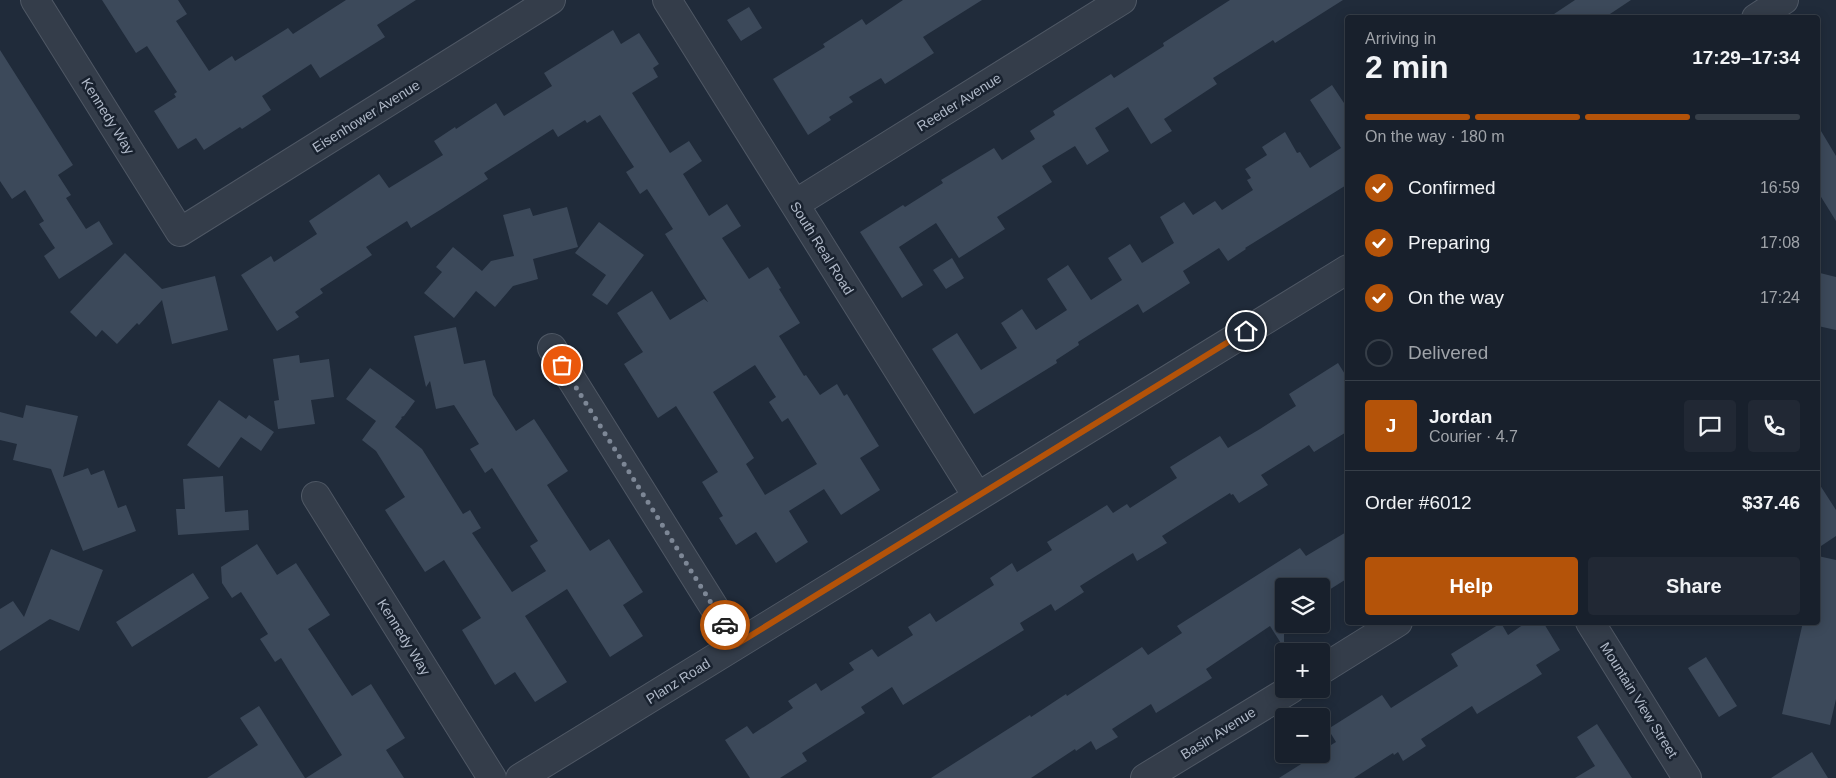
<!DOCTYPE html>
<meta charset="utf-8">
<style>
body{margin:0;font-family:Arial,sans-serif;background:#212834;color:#f1f3f6;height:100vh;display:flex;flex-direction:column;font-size:19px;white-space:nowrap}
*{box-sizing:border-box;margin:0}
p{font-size:16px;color:#9fa3a9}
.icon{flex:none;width:28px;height:28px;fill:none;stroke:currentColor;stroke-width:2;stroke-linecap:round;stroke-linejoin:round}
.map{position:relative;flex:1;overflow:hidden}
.side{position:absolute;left:1345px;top:15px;width:475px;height:610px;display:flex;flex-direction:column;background:#18202c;border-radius:5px;box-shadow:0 2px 12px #0003,0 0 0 1px #363e48}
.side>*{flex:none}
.buttons{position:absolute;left:1275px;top:578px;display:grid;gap:10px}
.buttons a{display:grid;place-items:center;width:55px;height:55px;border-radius:5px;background:#18202c;box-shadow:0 2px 12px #0003,0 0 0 1px #363e48;font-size:25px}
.pin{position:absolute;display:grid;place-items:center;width:42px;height:42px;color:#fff;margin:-21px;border:2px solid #fff;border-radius:50%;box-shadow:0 1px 5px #0007}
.courier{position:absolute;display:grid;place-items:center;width:50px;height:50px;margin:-25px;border:4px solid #b45309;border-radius:50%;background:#fff;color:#222;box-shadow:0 1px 6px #0007}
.overview em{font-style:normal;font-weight:700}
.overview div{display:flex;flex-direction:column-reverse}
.overview{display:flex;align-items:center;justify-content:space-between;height:85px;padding:0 20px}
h1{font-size:32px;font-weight:700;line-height:38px}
.bar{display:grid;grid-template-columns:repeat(4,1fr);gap:8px 5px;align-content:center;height:60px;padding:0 20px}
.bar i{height:6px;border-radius:4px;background:#363e48}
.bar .active{background:#b45309}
.bar p{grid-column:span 4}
.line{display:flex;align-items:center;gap:12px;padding:0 20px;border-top:1px solid #363e48}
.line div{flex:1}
.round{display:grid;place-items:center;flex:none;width:52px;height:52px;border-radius:5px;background:#212834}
ol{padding:0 20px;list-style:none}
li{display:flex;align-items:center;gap:15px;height:55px}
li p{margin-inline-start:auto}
li .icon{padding:5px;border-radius:50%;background:#b45309;color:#fff;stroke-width:4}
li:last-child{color:#9fa3a9}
li i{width:28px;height:28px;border:2px solid #363e48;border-radius:50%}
.cta{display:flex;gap:10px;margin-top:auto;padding:10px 20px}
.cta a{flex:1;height:58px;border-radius:5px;background:#b45309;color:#fff;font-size:20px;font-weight:700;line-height:58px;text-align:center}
.cta a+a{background:#212834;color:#f1f3f6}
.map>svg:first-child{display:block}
.building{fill:#3c495a;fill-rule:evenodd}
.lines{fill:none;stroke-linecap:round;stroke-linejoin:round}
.minor-casing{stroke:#4f5865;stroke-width:30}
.minor{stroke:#343d4a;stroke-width:28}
.done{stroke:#7d8796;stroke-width:5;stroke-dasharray:0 9}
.route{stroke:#b45309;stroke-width:6}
.labels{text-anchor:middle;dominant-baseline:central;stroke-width:5;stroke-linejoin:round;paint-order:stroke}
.street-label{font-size:14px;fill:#afb8c7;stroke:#19222f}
</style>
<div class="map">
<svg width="1836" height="778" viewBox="0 0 1836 778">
<rect width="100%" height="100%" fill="#202b3a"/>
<path class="building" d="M102 0H178L187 14 176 21 209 71 232 56 235 61 288 28 293 34 346 0H416L377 25 385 37 320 78 311 64 262 96 271 110 242 129 240 127 204 150 196 138 178 149 154 111 176 97 174 94 177 92 147 46 136 53Z
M903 0H982L923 37 934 53 885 84 881 78 849 97 853 102 829 117 831 120 808 135 773 79 825 47 823 44 862 19 866 25Z
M1230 0H1343L1275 43 1273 40 1213 78 1217 84 1164 119 1172 131 1151 144 1128 107 1095 128 1109 151 1087 165 1075 146 1042 166 1052 182 997 217 1005 229 959 258 936 223 899 247 923 285 902 298 860 232 903 205 905 207 943 183 941 180 994 148 1002 160 1035 139 1030 131 1055 115 1053 111 1111 74 1114 78 1164 46 1163 43Z
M1575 0H1631L1604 18H1548Z
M749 7 762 28 741 41 727 20Z
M613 30 621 44 639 33 659 64 653 68 658 77 632 93 670 153 689 141 702 161 683 174 709 216 727 204 741 226 722 238 749 279 768 267 781 288 779 289 800 323 779 336 804 376 806 375 820 395 837 384 844 396 847 394 879 446 860 458 880 490 841 515 824 489 789 511 808 542 776 563 756 532 736 545 719 518 723 516 702 482 718 472 676 406 658 418 624 364 643 352 617 313 652 291 670 320 704 299 708 302 665 234 673 229 647 189 640 194 626 172 634 167 600 115 587 123 585 120 558 137 553 129 484 173 488 179 440 210 411 228 407 221 366 247 372 255 320 289 323 293 295 312 299 317 277 331 241 275 271 256 274 262 317 234 309 221 379 174 389 188 443 155 434 141 455 127 456 129 496 103 504 116 552 86 544 73ZM755 365 776 397 769 402 782 422 788 418 817 464 765 495 746 464 754 458 713 392Z
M0 50 73 165 58 175 71 195 66 198 86 229 99 221 113 244 59 279 44 256 55 248 39 224 44 221 25 190 12 199 0 181Z
M1332 85 1348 109V184L1245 248 1246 249 1228 261 1219 248 1183 271 1190 283 1143 313 1138 304 1078 342 1079 345 1056 360 1057 363 974 414 932 349 957 333 981 370 1017 348 1001 323 1022 309 1036 330 1067 310 1047 279 1068 265 1091 300 1122 280 1108 258 1130 244 1142 263 1174 243 1160 217 1184 202 1193 215 1215 201 1222 210 1253 190 1247 180 1251 178 1245 169 1267 155 1262 147 1285 132 1297 153 1300 152 1310 168 1341 148 1310 100Z
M1818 126 1836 156V221L1818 192Z
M567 207 578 247 533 259 538 279 513 286 495 307 476 291 454 318 424 293 442 272 436 267 453 247 482 271 491 261 514 256 503 215 530 208 533 216Z
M599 222 644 255 607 305 592 295 606 275 575 253Z
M125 253 162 289 215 276 228 330 172 344 162 300 139 325 137 323 117 344 102 330 96 337 70 312Z
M952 258 964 278 946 289 933 270Z
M1820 273 1836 277V330L1818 326V283Z
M456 327 464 364 485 360 493 395 516 431 534 419 568 471 547 485 590 551 609 539 643 592 623 605 643 636 610 657 567 589 525 616 567 682 535 702 515 672 495 685 462 630 481 618 444 560 425 572 385 510 405 497 376 451 362 440 376 421 346 399 370 368 415 401 404 416 401 417 402 418 395 427 422 449 463 514 470 510 481 528 472 533 512 592 546 571 530 546 538 541 492 468 485 473 470 449 479 444 454 405 436 409 430 381 426 387 414 336Z
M299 355 300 363 329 359 334 397 311 400 315 424 278 429 274 401 279 400 273 359Z
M1338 363 1348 379V431L1314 452 1309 445 1261 475 1268 485 1239 503 1233 494 1231 495 1230 493 1162 536 1167 543 1137 561 1133 553 1115 564 1080 586 1084 592 1055 611 1051 604 1020 623 1024 630 903 705 892 687 861 707 865 713 802 753 807 761 780 778H750L725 740 747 726 753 734 793 708 788 701 816 683 821 691 854 670 849 663 872 649 878 657 913 635 908 627 930 613 936 622 994 585 990 578 1012 563 1017 572 1052 550 1047 542 1107 505 1113 513 1127 504 1130 508 1177 478 1170 467 1220 436 1228 448 1260 429 1296 406 1289 394Z
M219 400 246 419 249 415 274 432 261 451 241 437 219 468 187 445Z
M26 405 78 416 63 477 88 468 91 475 104 470 118 508 126 505 136 531 83 551 51 469 13 460 17 444 0 440V412L23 418Z
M223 476 225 512 248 510 249 530 178 535 176 509H185L183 479Z
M1818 482 1836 510V536L1818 548Z
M1348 531V578L1321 595V586H1284V648L1270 626 1206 669 1212 678 1177 700 1156 713 1151 704 1112 729 1118 737 1096 750 1091 741 1076 751 1075 749 1031 778H931L1030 715 1031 717 1066 694 1067 696 1142 647 1148 655 1182 633 1177 626 1300 548 1306 556Z
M257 544 277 575 296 563 330 615 308 629 352 696 371 684 405 738 386 750 404 778H306L342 755 281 658 275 662 260 639 268 634 241 592 232 598 222 583 221 567Z
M51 549 103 570 79 631 50 619 0 651V609L13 601 24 617Z
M1818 556 1836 560V699L1830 725 1782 714 1803 622H1818Z
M193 573 209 598 132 647 116 622Z
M1527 622H1543L1560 650 1536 665 1542 674 1521 687 1477 714 1472 706 1421 739 1426 746 1403 761 1398 752 1394 755 1393 753 1354 778H1279L1317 754H1321V751L1336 742 1328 729 1382 695 1391 708 1458 666 1451 654 1501 623 1508 635Z
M1706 657 1737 706 1719 717 1688 668Z
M259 706 305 778H207L258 745 240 718Z
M1597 724 1632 778H1575L1595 766 1577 737Z
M1812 752 1828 778H1771Z"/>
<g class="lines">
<defs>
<path id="minor" d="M35 0 180 232 551 0
M667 0 977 496
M1756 18 1784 0
M795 204 1122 0
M552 348 737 644
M316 496 492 778
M1590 622 1687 778
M1321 670 1398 622
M520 778 1348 269
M1145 778 1291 689"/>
</defs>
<use href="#minor" class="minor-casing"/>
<use href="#minor" class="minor"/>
</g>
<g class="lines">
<path class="done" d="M562 365 725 625"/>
<path class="route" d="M725 625 737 644 1246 331"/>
</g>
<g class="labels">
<g class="street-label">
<text transform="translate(959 102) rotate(-32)">Reeder Avenue</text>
<text transform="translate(108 116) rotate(58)">Kennedy Way</text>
<text transform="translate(366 116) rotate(-32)">Eisenhower Avenue</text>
<text transform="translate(822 248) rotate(58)">South Real Road</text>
<text transform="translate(404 637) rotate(58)">Kennedy Way</text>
<text transform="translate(678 681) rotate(-32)">Planz Road</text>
<text transform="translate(1639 700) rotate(58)">Mountain View Street</text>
<text transform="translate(1218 733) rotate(-32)">Basin Avenue</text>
</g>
</g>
</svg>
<div class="buttons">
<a><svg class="icon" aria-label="layers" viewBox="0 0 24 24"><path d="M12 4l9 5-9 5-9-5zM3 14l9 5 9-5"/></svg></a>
<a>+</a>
<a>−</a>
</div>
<div class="pin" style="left:562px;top:365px;background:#ea580c"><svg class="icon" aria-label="bag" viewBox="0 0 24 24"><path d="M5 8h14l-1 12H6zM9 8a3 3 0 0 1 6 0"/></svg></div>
<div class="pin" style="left:1246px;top:331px;background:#1f2937"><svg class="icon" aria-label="home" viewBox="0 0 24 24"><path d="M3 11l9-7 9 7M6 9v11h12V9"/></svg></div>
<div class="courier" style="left:725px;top:625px"><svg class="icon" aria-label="car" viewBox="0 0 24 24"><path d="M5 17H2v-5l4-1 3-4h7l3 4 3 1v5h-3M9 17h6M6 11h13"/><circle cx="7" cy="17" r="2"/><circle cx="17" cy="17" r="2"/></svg></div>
<section class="side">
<div class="overview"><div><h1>2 min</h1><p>Arriving in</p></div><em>17:29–17:34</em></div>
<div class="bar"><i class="active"></i><i class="active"></i><i class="active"></i><i></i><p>On the way · 180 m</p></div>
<ol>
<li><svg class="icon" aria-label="check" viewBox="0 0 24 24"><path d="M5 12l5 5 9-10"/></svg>Confirmed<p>16:59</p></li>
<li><svg class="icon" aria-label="check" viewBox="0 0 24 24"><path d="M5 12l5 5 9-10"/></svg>Preparing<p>17:08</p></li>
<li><svg class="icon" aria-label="check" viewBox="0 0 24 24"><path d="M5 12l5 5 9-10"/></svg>On the way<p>17:24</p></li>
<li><i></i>Delivered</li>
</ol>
<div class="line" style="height:90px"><b class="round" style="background:#b45309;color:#fff">J</b><div><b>Jordan</b><p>Courier · 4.7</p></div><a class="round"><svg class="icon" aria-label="chat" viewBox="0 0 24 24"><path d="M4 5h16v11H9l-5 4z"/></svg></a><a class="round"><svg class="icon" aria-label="phone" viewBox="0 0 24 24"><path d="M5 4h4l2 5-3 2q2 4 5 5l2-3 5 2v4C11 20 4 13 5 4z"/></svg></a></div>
<div class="line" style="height:65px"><div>Order #6012</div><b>$37.46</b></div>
<div class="cta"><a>Help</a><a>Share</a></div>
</section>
</div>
